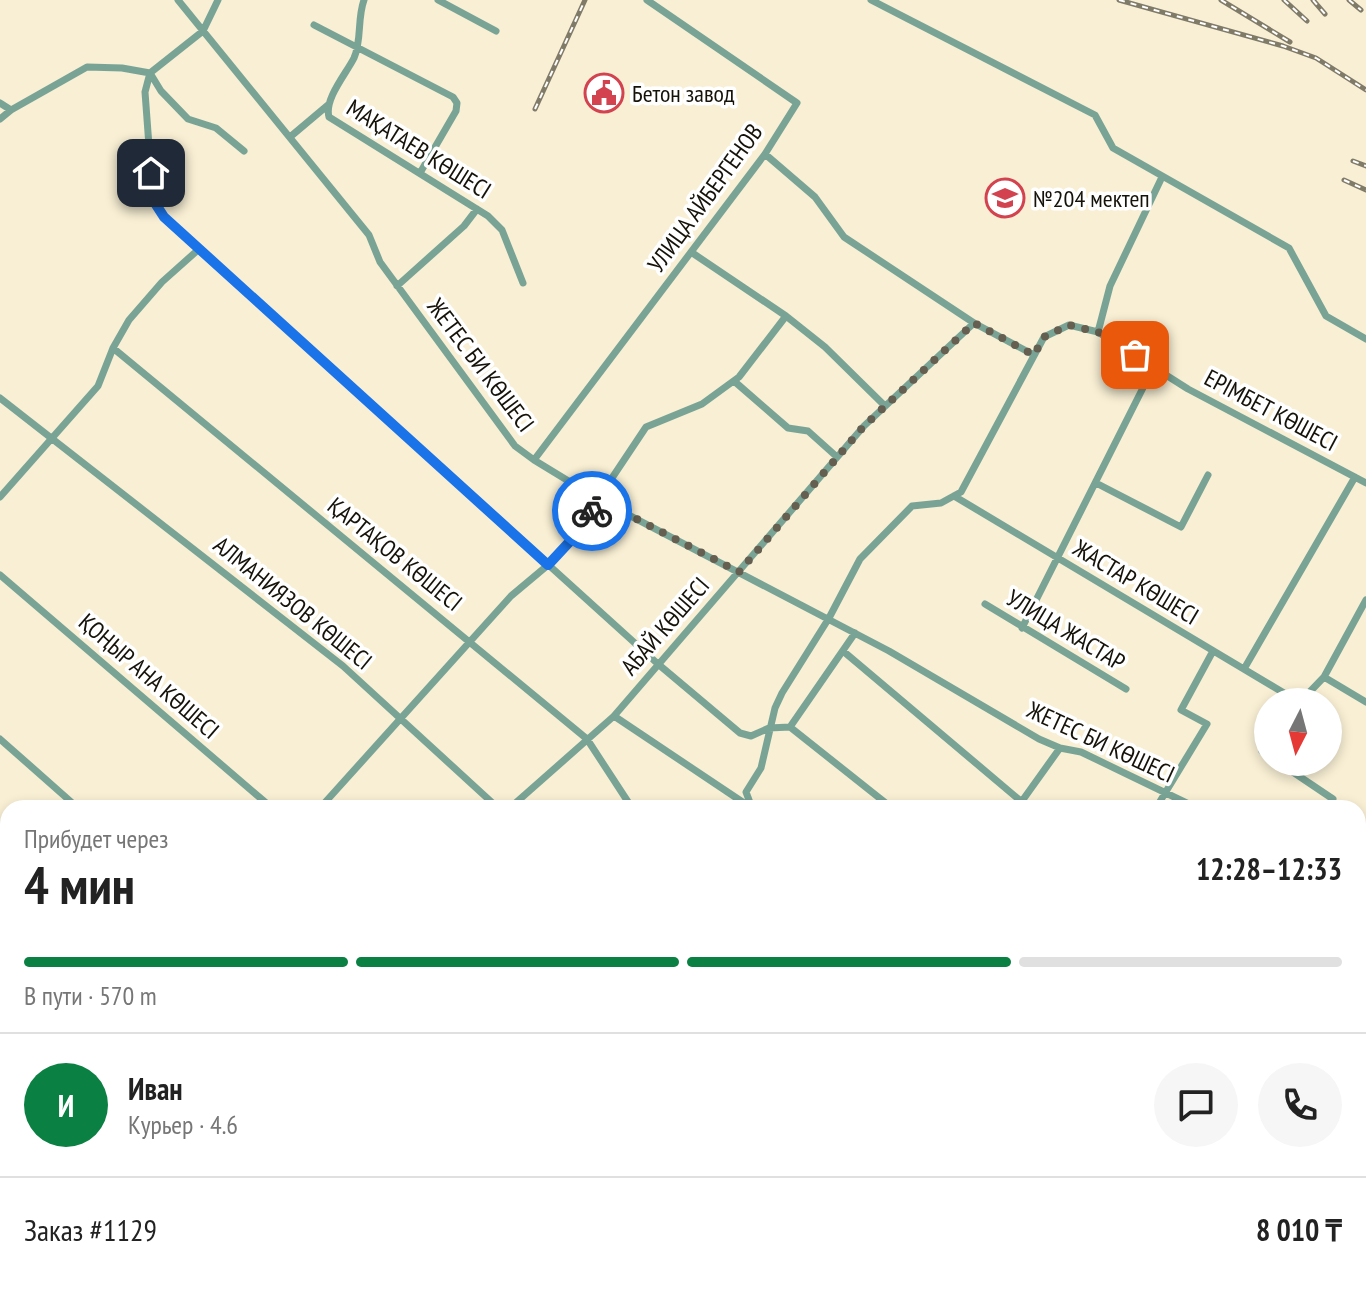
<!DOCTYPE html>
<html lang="ru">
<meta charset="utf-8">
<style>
body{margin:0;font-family:"PT Sans Narrow",sans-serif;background:#f6f6f6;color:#222;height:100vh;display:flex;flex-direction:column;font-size:30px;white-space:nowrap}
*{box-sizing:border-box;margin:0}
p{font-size:26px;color:#767676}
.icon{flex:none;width:44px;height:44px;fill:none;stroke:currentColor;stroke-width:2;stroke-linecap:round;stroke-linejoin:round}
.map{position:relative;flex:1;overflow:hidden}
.side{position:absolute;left:0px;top:800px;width:1366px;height:496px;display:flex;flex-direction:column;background:#fff;border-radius:24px 24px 0 0;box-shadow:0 4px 12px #0003}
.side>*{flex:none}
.needle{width:52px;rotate:186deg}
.fabs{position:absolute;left:1254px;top:688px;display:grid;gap:16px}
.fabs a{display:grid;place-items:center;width:88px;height:88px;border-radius:50%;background:#fff;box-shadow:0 4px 12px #0003;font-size:40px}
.pin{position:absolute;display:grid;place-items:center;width:68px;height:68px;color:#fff;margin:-34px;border-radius:16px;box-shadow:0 4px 12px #0006}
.courier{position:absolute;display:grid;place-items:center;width:80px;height:80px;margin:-40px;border:6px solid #1a73e8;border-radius:50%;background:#fff;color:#222;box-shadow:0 2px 10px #0007}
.summary em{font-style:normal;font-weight:700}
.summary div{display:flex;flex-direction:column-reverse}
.summary{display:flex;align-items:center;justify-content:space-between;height:136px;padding:0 24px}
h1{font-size:52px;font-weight:700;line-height:60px}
.bar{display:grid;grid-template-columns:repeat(4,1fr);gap:12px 8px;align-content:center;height:96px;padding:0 24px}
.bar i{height:10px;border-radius:6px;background:#e0e0e0}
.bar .current{background:#0b8043}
.bar p{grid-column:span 4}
.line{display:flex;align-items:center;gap:20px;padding:0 24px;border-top:2px solid #e0e0e0}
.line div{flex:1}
.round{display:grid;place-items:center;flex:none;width:84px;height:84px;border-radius:42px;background:#f6f6f6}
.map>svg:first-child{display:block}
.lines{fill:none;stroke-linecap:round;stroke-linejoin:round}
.minor{stroke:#79a495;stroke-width:7}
.rail-casing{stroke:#807a68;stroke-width:5}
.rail{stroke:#fff;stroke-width:2;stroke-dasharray:6;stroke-linecap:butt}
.done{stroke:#645f50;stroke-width:8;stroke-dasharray:0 14.4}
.route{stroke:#1a73e8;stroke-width:10}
.labels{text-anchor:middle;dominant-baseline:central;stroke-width:7;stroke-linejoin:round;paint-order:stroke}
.poi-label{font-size:24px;fill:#151209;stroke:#fff;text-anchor:start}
.street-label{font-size:24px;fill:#151209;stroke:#fff}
</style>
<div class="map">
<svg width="1366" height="1296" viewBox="0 0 1366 1296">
<rect width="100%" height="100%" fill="#f8efd4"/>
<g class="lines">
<path class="minor" d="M178 0 369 235 380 262 515 446 534 460 598 499 889 651 1039 739 1060 748 1081 752 1197 808
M364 0C357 19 362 40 354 58 346 74 324 99 329 117L488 216 502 230 523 283
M438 0 496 31
M871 0 1095 115 1113 148 1289 248 1326 316 1366 339
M314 25 453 97 457 103 456 111 420 173
M150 73 145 92 153 200 164 217 658 664 740 733 751 736 769 728 790 727 892 808
M150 73 161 91 188 119 216 128 244 151
M150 73 203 31 218 0
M0 103 11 110 87 67 122 68 150 73
M0 119 11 110
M290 137 328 105
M765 154 815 197 844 237 974 323 1034 355
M1162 177 1110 286 1098 332 1188 389 1366 483
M691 252 786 316 825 347 885 406
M397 286 464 226 477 209
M113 348 587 739 632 808
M734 381 788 428 808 431 837 457
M0 398 343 666 498 808
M534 460 765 154 797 103 647 0
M1096 483 1181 527 1208 475
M954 496 1299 702
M0 497 98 386 113 348 129 320 162 282 199 249
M0 575 272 808
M985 604 1126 689
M1022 628 1154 366
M843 651 1029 808
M1244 669 1355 477
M1324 677 1366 600
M1300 702 1324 677 1366 702
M614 716 750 807
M790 727 855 633
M0 739 78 808
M1262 751 1268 755
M1278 762 1333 799 1328 808
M320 808 511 596 548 565 587 523 598 499 646 427 702 404 739 377 786 316
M510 808 614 716 864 426 974 323
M752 808 746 792 761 768 775 708 782 693 829 618 860 559 912 506 941 503 961 492 1044 337 1069 325 1098 332
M1017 808 1060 748
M1156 808 1207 724 1181 710 1213 651
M1358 874 1366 878
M0 955 8 961
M483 1288 495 1296
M561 1296 569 1288"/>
<defs>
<path id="rail" d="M1119 0 1283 46 1316 58 1366 90
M1221 0 1290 42
M1284 0 1307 21
M1313 0 1325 14
M1349 0 1361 10
M535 109 585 0
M1353 161 1366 166
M1344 180 1366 190"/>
</defs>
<use href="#rail" class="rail-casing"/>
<use href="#rail" class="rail"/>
</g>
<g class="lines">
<path class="done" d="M592 511 598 499 739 572 864 426 974 323 1034 355 1044 337 1069 325 1098 332 1135 355"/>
<path class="route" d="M151 173 153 200 164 217 548 565 587 523 592 511"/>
</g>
<defs>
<symbol id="civic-ring" viewBox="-11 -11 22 22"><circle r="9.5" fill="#fff" stroke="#d3434f" stroke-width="1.5"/><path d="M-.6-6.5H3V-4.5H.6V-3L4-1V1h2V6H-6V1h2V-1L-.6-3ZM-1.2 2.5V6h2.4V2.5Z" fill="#d3434f"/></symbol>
<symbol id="school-ring" viewBox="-11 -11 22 22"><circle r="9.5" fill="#fff" stroke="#d3434f" stroke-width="1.5"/><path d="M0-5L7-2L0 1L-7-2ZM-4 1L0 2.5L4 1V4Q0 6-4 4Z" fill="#d3434f"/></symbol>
</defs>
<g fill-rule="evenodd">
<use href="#civic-ring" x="582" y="71" width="44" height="44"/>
<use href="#school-ring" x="983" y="176" width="44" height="44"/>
</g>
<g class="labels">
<g class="poi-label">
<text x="632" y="93">Бетон завод</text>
<text x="1033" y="198">№204 мектеп</text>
</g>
<g class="street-label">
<text transform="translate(419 149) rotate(32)">МАҚАТАЕВ КӨШЕСІ</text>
<text transform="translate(705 198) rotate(-54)">УЛИЦА АЙБЕРГЕНОВ</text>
<text transform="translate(481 365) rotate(53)">ЖЕТЕС БИ КӨШЕСІ</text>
<text transform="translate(1271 410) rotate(28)">ЕРІМБЕТ КӨШЕСІ</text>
<text transform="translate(395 554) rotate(39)">ҚАРТАҚОВ КӨШЕСІ</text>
<text transform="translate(1136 582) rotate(31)">ЖАСТАР КӨШЕСІ</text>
<text transform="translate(293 603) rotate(39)">АЛМАНИЯЗОВ КӨШЕСІ</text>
<text transform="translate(665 626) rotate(-49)">АБАЙ КӨШЕСІ</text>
<text transform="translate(1066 630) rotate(31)">УЛИЦА ЖАСТАР</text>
<text transform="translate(149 676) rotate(41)">ҚОҢЫР АНА КӨШЕСІ</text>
<text transform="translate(1101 742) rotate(25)">ЖЕТЕС БИ КӨШЕСІ</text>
</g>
</g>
</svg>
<div class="fabs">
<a><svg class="needle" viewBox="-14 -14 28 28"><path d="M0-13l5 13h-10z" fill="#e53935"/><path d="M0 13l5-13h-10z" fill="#767676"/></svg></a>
</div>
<div class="pin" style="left:1135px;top:355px;background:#ea580c"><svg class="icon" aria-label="bag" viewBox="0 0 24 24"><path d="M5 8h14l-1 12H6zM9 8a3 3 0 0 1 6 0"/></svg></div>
<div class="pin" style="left:151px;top:173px;background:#1f2937"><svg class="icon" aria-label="home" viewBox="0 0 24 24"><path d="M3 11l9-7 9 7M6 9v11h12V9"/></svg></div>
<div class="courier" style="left:592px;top:511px"><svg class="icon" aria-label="bike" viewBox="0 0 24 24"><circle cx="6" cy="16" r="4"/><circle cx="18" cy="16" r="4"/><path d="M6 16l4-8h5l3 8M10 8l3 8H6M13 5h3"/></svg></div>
<section class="side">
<div class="summary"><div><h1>4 мин</h1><p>Прибудет через</p></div><em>12:28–12:33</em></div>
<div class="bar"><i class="current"></i><i class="current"></i><i class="current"></i><i></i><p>В пути · 570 m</p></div>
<div class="line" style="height:144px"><b class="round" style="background:#0b8043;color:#fff">И</b><div><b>Иван</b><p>Курьер · 4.6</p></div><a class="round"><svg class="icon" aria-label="chat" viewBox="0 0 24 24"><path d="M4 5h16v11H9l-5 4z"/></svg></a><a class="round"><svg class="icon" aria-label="phone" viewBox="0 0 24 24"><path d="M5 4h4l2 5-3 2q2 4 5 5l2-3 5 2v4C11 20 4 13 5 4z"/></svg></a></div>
<div class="line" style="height:104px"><div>Заказ #1129</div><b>8 010 ₸</b></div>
</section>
</div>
